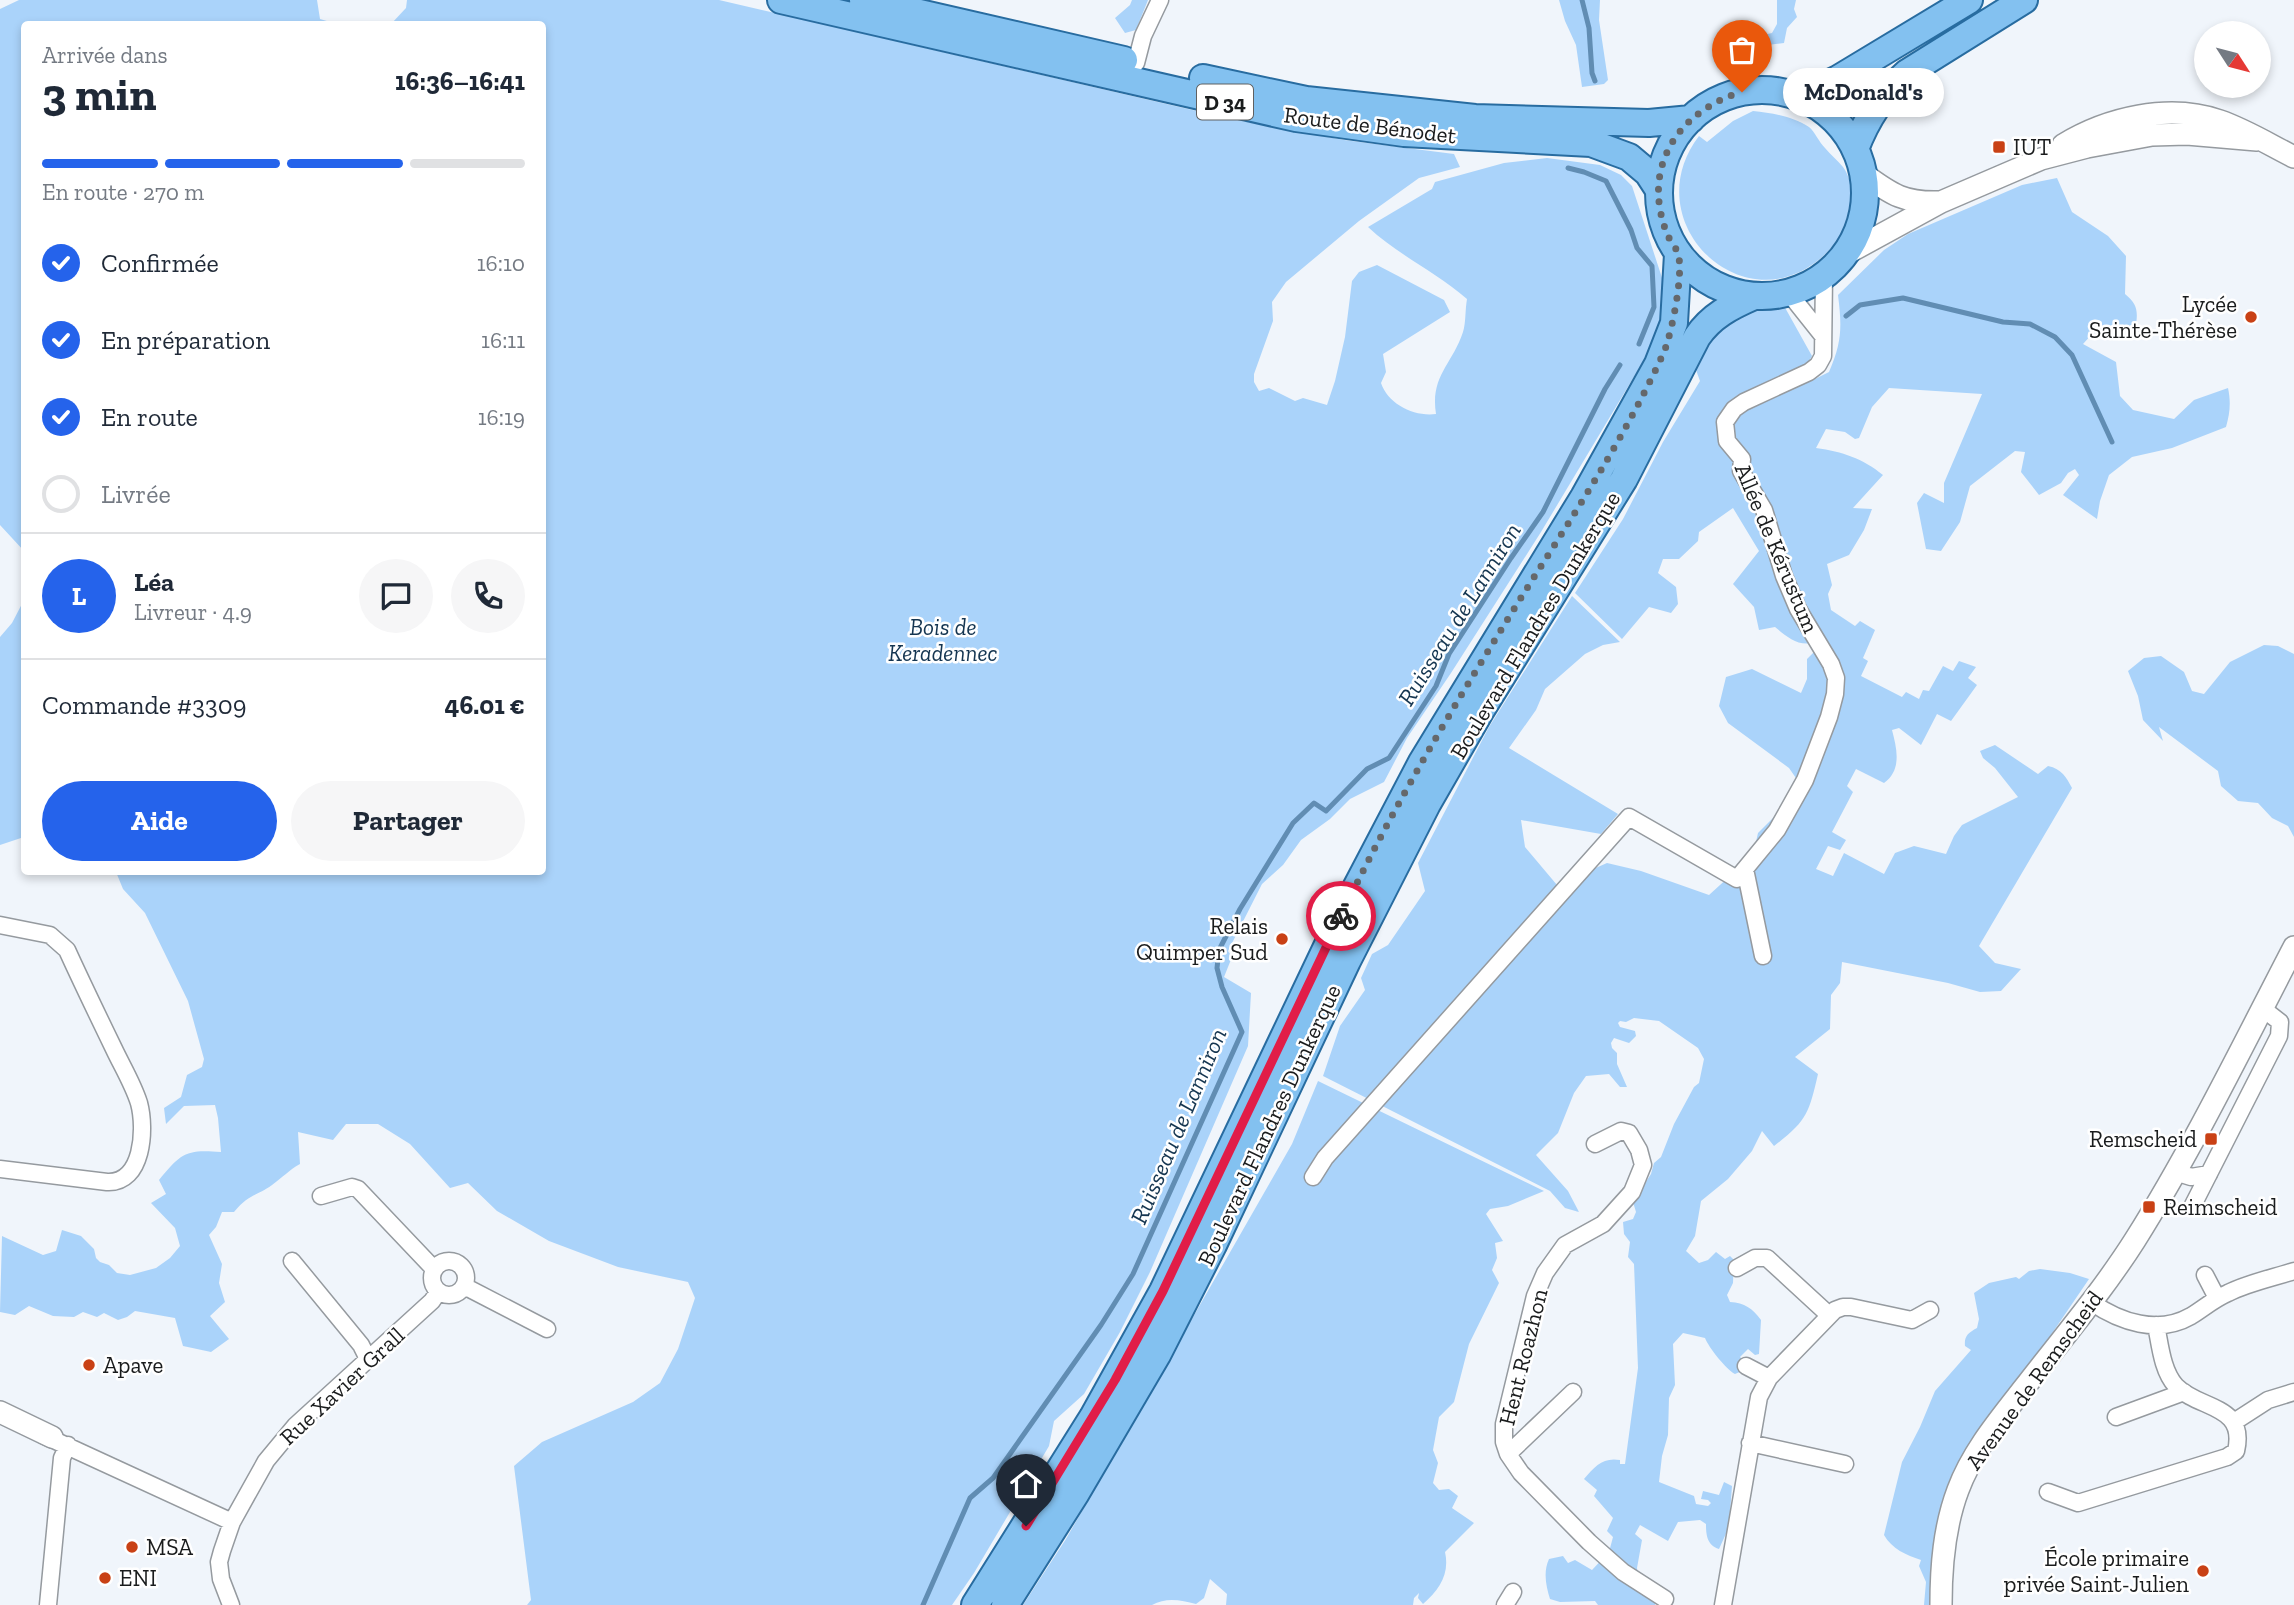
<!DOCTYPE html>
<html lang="fr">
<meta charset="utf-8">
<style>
body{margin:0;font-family:"Zilla Slab",serif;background:#f6f6f7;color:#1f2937;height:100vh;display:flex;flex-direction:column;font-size:26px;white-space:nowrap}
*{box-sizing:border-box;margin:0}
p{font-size:23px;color:#747a83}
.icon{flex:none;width:38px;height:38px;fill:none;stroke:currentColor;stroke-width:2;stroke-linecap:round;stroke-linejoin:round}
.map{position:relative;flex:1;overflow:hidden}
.sheet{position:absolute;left:21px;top:21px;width:525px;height:854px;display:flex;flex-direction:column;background:#fff;border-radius:7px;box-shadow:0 4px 10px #0003}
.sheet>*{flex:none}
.needle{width:46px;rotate:126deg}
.tools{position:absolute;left:2194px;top:21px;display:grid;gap:14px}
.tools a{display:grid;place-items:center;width:77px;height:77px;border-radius:50%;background:#fff;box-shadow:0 4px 10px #0003;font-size:35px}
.pin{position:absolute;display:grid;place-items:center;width:60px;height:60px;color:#fff;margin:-72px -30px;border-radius:50% 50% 50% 0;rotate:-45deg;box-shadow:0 0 7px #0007}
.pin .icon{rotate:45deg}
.courier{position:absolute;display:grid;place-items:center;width:70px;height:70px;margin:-35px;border:5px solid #e11d48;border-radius:50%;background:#fff;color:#222;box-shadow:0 2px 9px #0007}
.bubble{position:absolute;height:49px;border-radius:24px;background:#fff;box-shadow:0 4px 10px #0003;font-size:23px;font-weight:800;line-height:49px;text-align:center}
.overview em{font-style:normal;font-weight:800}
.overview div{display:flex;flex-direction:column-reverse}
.overview{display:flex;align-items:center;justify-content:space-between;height:119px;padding:0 21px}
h1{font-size:46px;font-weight:800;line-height:52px}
.bar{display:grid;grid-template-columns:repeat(4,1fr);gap:10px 7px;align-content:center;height:84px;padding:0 21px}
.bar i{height:9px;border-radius:5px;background:#e0e1e3}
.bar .on{background:#2563eb}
.bar p{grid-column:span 4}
.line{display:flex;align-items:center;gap:18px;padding:0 21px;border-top:2px solid #e0e1e3}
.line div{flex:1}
.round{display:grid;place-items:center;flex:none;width:74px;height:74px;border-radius:37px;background:#f6f6f7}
ol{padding:0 21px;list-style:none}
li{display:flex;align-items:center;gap:21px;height:77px}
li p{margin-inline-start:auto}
li .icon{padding:7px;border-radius:50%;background:#2563eb;color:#fff;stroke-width:4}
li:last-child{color:#747a83}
li i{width:38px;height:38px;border:4px solid #e0e1e3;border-radius:50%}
.primary-button{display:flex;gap:14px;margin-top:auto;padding:14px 21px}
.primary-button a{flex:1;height:80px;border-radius:42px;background:#2563eb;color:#fff;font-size:28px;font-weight:800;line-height:80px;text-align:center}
.primary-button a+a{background:#f6f6f7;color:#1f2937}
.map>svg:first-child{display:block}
.green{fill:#aad3fa}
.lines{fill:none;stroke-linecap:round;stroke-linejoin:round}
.stream{stroke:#618db3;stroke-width:5}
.minor-casing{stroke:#959a9f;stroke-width:19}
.tertiary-casing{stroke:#959a9f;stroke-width:24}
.primary-casing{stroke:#286ca0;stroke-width:30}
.minor{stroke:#fff;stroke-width:16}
.tertiary{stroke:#fff;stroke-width:21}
.primary{stroke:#83c1f0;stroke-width:26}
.done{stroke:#65686b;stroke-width:7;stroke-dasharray:0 12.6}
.route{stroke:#e11d48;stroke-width:9}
.poi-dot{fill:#c94115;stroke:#fff;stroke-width:2.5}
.labels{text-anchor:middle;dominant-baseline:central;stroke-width:5;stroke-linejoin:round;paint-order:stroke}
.shield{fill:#fff;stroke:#5f6061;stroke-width:2}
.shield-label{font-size:21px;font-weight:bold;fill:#1a1c1d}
.street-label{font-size:23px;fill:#1a1c1d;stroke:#fff}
.poi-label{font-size:23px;fill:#1a1c1d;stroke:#fff;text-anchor:start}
.park-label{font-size:23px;font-style:italic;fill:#143551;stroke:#fff}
.water-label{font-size:24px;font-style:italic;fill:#153651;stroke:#fff}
</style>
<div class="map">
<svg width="2294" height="1605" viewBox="0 0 2294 1605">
<rect width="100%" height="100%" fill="#f0f5fb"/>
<path class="green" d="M19 0H317L320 19 337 24H24V551L0 525V9Z
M407 0H719L1231 119 1344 140 1454 154 1460 167 1419 178 1359 221 1286 282 1272 302 1273 321 1254 374V382L1259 391 1269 388 1295 401 1303 398 1327 405 1335 381 1345 337 1352 281 1359 272 1377 265 1444 300 1450 312 1383 354 1386 372 1381 383C1388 404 1414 417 1436 414 1430 376 1452 365 1463 332 1466 323 1465 310 1467 299 1436 272 1398 255 1368 227L1432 189 1435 182 1504 163 1547 158 1600 165 1621 175 1632 186 1665 287 1664 309 1658 332 1647 355 1541 532 1451 673 1407 738 1384 782 1350 799 1330 819 1301 840 1283 865 1262 884 1228 951 1232 957 1224 977 1251 993 1248 1046 1150 1272 1120 1332 1084 1394 1054 1421 1049 1446 974 1573 952 1605H527L531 1600 514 1466 542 1442 633 1402 660 1383 678 1349 695 1298 688 1282 618 1267 549 1241 497 1211 468 1183 450 1188 410 1144 378 1124H346L333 1140 298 1132 300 1164C289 1170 282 1178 272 1185 255 1197 249 1194 234 1212H222L216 1227 209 1235 222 1264 219 1283 225 1302 210 1316 229 1339 211 1352 183 1346 175 1318 135 1311 127 1317 118 1320 104 1313 97 1317 83 1312 74 1317 53 1316 29 1306 15 1315 0 1312 2 1236 43 1255 56 1251 62 1230 81 1236 94 1249 96 1258 100 1262 109 1265 117 1273 130 1275 156 1268 170 1258 180 1246 175 1228 151 1203 166 1194 159 1180C181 1153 186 1149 221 1152L218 1118 215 1105 184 1106 166 1124 164 1108 181 1097 187 1075 202 1067 204 1059 188 1001 145 913 123 889 116 872H542V24H391L406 8Z
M1132 0H1148L1136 30 1125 33 1115 18 1130 5Z
M1559 0H1600L1599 20 1608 80 1604 84 1582 87 1576 45 1565 21Z
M1777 0H1796L1794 9 1797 17 1787 28 1784 43 1749 47V38L1772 33 1777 24Z
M1753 111C1772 113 1792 116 1809 127 1815 132 1819 142 1825 148 1831 155 1837 160 1843 167 1854 182 1852 200 1847 218 1843 235 1835 245 1822 257 1743 327 1634 221 1699 136L1707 142 1733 121Z
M2057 178 2072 212 2108 236 2126 256 2125 294C2137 304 2138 310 2136 325L2093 333 2083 344 2116 362 2120 396 2133 410 2174 419 2194 400 2228 388C2231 402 2230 413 2226 427L2172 448 2132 457 2109 475 2100 501 2097 519 2063 495 2079 475 2075 469 2068 473 2061 483 2039 495 2021 472 2025 452 2015 451 1970 486 1960 522 1941 551 1926 549 1917 503 1924 493 1944 503V483L1982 394 1889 388 1872 407 1859 438 1855 439 1845 432 1826 429 1816 448C1843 452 1862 458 1883 475L1853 508 1872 509 1864 530 1849 555 1827 564 1832 585 1828 594 1831 610 1855 626 1860 621 1875 630 1863 658 1868 661 1861 676 1902 697 1906 692 1919 699 1923 690 1929 691 1943 666 1953 671 1959 661 1976 667 1968 678 1977 685 1951 721 1937 714 1921 745 1899 728 1892 730C1897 749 1902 770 1884 783L1856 769 1847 786 1853 792 1832 832 1846 840 1840 850 1828 846 1816 869 1833 876 1844 853 1884 874 1895 853 1914 846 1946 854 1954 836 1962 825 2018 797 1995 768 1983 758 1980 751 1995 745 2038 774 2048 766C2062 769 2066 777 2072 788L1979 946 1995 963 2021 969 2001 991 1980 992 1948 983 1842 962 1840 983 1831 995 1830 1029 1795 1057 1818 1074C1809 1113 1807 1121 1774 1146L1762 1131 1752 1151 1728 1179 1701 1201 1695 1236 1686 1251 1699 1263 1708 1260 1716 1252 1725 1259 1730 1256 1734 1260 1733 1283 1727 1295 1730 1302C1745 1303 1752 1308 1761 1320L1759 1354 1755 1355 1748 1349 1740 1357 1744 1361 1742 1371 1735 1374C1726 1369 1709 1348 1705 1338L1683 1333 1673 1344 1675 1385 1669 1398 1668 1435 1662 1456 1659 1482 1694 1496 1696 1504 1708 1506 1711 1503 1708 1500 1701 1499 1703 1491 1719 1495 1724 1482 1732 1486 1729 1527 1719 1549C1707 1545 1706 1535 1706 1524L1700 1520 1678 1522 1668 1541 1640 1525 1635 1534 1642 1540 1637 1568 1640 1586 1656 1602 1655 1605H1598L1595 1601 1560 1602 1550 1599C1546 1586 1543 1572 1549 1559L1563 1556 1568 1563 1575 1560 1592 1570 1609 1552 1613 1537 1607 1531 1613 1518 1594 1496 1597 1490 1584 1479C1595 1466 1603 1457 1620 1460V1464H1625L1638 1368 1634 1264 1628 1257 1630 1242 1624 1234 1623 1222 1633 1219 1636 1212 1633 1202 1651 1174 1654 1163 1661 1157 1674 1124 1694 1087 1699 1083 1704 1059 1698 1048 1659 1021 1634 1018 1626 1022 1620 1021 1618 1023 1620 1027 1635 1031 1636 1036 1629 1043 1614 1038 1611 1043 1612 1048 1617 1053V1064L1627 1087H1620L1609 1074 1586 1076 1574 1093 1558 1133 1536 1155 1568 1191 1579 1212 1565 1208 1550 1191 1323 1076 1340 1026 1365 990 1361 978 1372 954 1388 945 1425 891 1418 863 1489 727 1572 596 1620 642 1603 645 1585 654 1545 689 1536 710 1509 748 1618 814 1601 834 1521 820 1525 847 1557 885 1607 863 1641 871 1709 895 1753 855 1758 833 1784 807 1798 781 1789 768 1728 723 1719 706 1726 677 1752 669 1801 693 1807 679V659L1816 650 1812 643C1797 646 1786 636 1775 627L1759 630 1754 607 1733 584 1759 551 1733 508 1699 532 1698 541 1679 559H1663L1658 573 1676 587 1678 604 1671 613 1649 607 1622 639 1575 593 1623 519 1663 442 1700 381 1696 370 1714 334 1744 310 1763 303 1783 304 1812 356 1805 369 1813 380 1829 372C1842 342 1842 327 1838 295L1884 250 1908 234 2022 185Z
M24 600V837L0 845V637L12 623Z
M2264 645 2278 646 2294 654V837L2288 826 2272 818 2258 803 2238 801 2221 786 2218 771 2159 727 2163 741 2143 720 2138 696 2128 671 2144 658 2161 656 2184 672 2192 691 2204 694 2230 662Z
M1318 1081 1544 1191 1508 1206 1490 1209 1486 1214 1503 1241 1495 1243 1497 1258 1492 1270 1499 1283 1469 1344 1454 1402 1439 1417 1433 1450 1438 1463 1433 1483 1439 1490 1449 1489 1458 1496 1452 1508 1474 1523 1445 1552C1450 1574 1439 1590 1423 1604L1418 1598 1419 1593 1414 1598 1413 1605H1226L1227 1594 1210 1579 1204 1598 1196 1604C1181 1600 1166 1597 1152 1605H1023L1066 1539 1292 1144Z
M2040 1269 2070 1273 2089 1279 1997 1414 1986 1418 1983 1422 1937 1605H1924L1926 1582 1919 1566 1921 1560C1906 1555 1892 1549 1884 1535L1902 1462 1920 1427 1935 1391 1971 1350 1965 1346C1964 1336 1968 1333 1977 1328L1979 1319 1974 1293 1989 1283 2016 1277 2019 1279 2029 1271Z"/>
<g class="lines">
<path class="stream" d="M1582 0 1589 28 1592 73 1595 81
M1568 168 1584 172 1606 181 1631 230 1637 248 1652 266 1654 307 1639 344
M1846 316 1860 305 1903 298 2003 322 2030 324 2055 337 2072 355 2112 442
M923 1605 970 1498 993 1478 1101 1325 1133 1274 1242 1032 1222 987 1217 968 1219 950 1240 909 1293 823 1314 803 1326 811 1367 769 1389 758 1436 686 1449 654 1511 558 1543 512 1605 389 1620 365"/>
<defs>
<path id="minor" d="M1136 63 1143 36 1160 0
M1788 292 1823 336
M0 925 50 935 67 950C82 983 98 1016 114 1049 122 1066 133 1084 139 1103 146 1129 143 1184 107 1182L0 1169
M1763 956 1745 869 1777 830 1805 780 1829 717 1835 694 1836 678 1831 664 1798 609 1784 576 1764 510 1741 471 1742 459 1727 441 1725 422 1734 409 1744 402 1809 372 1818 365 1823 356 1824 275
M2175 1172 2191 1177 2209 1174
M1313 1177 1325 1158 1629 817 1737 879 1745 869
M321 1196 352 1187 358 1189 434 1269
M2192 1207 2279 1036 2280 1022 2262 1008
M432 1278a17 17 0 1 1 34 0a17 17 0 1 1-34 0Z
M292 1261 361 1345 368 1359
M1737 1268 1755 1258H1767L1829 1315
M2205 1275 2217 1298
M464 1286 547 1329
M2091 1302C2120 1322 2158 1335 2191 1316 2204 1308 2214 1299 2228 1293 2248 1283 2272 1278 2294 1271
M1746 1366 1769 1378
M1573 1392 1508 1454 1521 1473 1589 1542 1623 1572 1665 1599
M2116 1417 2184 1392
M2234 1422 2268 1400 2294 1392
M43 1435 232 1522
M1750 1443 1845 1464
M1508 1454 1504 1442V1424L1535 1296 1545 1273 1565 1245 1603 1224 1632 1192 1643 1165 1639 1150 1629 1133 1621 1131 1595 1144
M2048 1492 2078 1503 2227 1457 2236 1451C2247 1404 2199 1410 2176 1386 2162 1371 2160 1344 2156 1325
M48 1605 62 1458 68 1445
M231 1605 221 1579 219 1562 222 1551 232 1522 266 1461 295 1426 432 1301 438 1292
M1505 1605 1513 1592
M1723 1605 1759 1397 1769 1378 1835 1310 1843 1307H1851L1912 1320 1930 1310"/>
<path id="tertiary" d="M2063 145C2107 118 2169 103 2220 121 2246 130 2270 145 2294 157
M1865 175C1892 195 1905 203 1939 202
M1844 255 1941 202 2041 159 2087 147 2152 135 2187 134 2257 140
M0 1412 52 1437
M1941 1605C1941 1566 1944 1527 1958 1490 1972 1452 1999 1420 2024 1388 2061 1340 2102 1292 2135 1240 2194 1146 2243 1045 2294 947"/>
<path id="primary" d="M781 0 1296 118 1404 133 1591 143 1629 157 1648 173 1659 190
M863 0 1124 60
M1203 78 1306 100 1475 118 1649 123 1691 119
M1659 193a103 103 0 1 1 206 0a103 103 0 1 1-206 0Z
M1800 97 1838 79 1969 0
M1855 149C1867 118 1882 95 1907 73L2024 0
M975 1605 1093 1417 1163 1291 1345 909 1422 762 1584 497 1658 364 1674 323 1678 254
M1005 1605 1076 1493 1157 1355 1213 1245 1347 961 1427 804 1481 710 1624 479 1697 337C1711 316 1731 306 1754 296"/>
</defs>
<use href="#minor" class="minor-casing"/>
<use href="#tertiary" class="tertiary-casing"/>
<use href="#primary" class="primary-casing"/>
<use href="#minor" class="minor"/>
<use href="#tertiary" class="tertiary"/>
<use href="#primary" class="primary"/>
</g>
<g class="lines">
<path class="done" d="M1341 916C1395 802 1462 692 1529 585 1577 510 1627 433 1664 352 1672 332 1684 273 1678 253 1676 248 1672 244 1670 240 1665 230 1662 220 1660 209 1650 151 1690 107 1742 92"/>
<path class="route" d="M1026 1526 1115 1380 1163 1291 1341 916"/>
</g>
<g class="poi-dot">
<rect x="1992" y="140" width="14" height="14" rx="3.5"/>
<circle cx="2251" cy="317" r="7"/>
<circle cx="1282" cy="939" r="7"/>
<rect x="2204" y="1132" width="14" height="14" rx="3.5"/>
<rect x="2142" y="1200" width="14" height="14" rx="3.5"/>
<circle cx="89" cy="1365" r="7"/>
<circle cx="132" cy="1547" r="7"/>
<circle cx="2203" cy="1571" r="7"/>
<circle cx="105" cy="1578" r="7"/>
</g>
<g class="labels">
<rect class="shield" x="1197" y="84.5" width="56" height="35" rx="5"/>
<g class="shield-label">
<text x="1225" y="102">D 34</text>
</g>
<g class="street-label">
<text transform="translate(1370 125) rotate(7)">Route de Bénodet</text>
<text transform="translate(1777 548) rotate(67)">Allée de Kérustum</text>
<text transform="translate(1535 625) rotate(-59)">Boulevard Flandres Dunkerque</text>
<text transform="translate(1269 1125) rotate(-65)">Boulevard Flandres Dunkerque</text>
<text transform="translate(1523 1357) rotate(-76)">Hent Roazhon</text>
<text transform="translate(2034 1380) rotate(-54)">Avenue de Remscheid</text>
<text transform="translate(342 1386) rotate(-43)">Rue Xavier Grall</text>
</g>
<g class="poi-label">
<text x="2013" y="147">IUT</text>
<text x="2237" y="304" text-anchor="end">Lycée<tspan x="2237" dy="26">Sainte-Thérèse</tspan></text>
<text x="1268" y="926" text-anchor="end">Relais<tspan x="1268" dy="26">Quimper Sud</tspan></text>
<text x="2197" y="1139" text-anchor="end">Remscheid</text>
<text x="2163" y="1207">Reimscheid</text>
<text x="103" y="1365">Apave</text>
<text x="146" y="1547">MSA</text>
<text x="2189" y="1558" text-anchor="end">École primaire<tspan x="2189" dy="26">privée Saint-Julien</tspan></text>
<text x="119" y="1578">ENI</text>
</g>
<g class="park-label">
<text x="943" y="627">Bois de<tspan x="943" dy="26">Keradennec</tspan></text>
</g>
<g class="water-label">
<text transform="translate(1459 614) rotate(-58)">Ruisseau de Lanniron</text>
<text transform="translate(1178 1126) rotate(-67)">Ruisseau de Lanniron</text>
</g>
</g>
</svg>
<div class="tools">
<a><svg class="needle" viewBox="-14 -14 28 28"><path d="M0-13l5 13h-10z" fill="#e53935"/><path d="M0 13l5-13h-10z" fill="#747a83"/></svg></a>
</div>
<div class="pin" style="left:1742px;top:92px;background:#ea580c"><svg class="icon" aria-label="bag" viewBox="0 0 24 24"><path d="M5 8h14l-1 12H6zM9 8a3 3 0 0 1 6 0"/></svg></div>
<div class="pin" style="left:1026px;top:1526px;background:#1f2937"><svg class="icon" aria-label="home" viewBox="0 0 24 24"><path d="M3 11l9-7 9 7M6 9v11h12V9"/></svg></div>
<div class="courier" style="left:1341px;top:916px"><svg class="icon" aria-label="bike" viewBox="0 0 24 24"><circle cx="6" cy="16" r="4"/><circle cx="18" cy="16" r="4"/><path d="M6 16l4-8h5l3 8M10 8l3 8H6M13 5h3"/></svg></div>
<div class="bubble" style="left:1783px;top:68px;width:161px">McDonald's</div>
<section class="sheet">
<div class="overview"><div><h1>3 min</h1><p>Arrivée dans</p></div><em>16:36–16:41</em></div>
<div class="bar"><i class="on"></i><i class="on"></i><i class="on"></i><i></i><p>En route · 270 m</p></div>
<ol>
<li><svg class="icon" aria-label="check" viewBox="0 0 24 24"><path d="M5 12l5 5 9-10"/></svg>Confirmée<p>16:10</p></li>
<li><svg class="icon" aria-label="check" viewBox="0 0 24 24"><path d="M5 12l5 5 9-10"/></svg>En préparation<p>16:11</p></li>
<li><svg class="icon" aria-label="check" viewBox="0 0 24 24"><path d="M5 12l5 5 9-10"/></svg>En route<p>16:19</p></li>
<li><i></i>Livrée</li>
</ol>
<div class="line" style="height:126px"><b class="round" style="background:#2563eb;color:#fff">L</b><div><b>Léa</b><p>Livreur · 4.9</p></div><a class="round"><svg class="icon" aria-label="chat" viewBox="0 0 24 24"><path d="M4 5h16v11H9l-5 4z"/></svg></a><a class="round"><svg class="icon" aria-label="phone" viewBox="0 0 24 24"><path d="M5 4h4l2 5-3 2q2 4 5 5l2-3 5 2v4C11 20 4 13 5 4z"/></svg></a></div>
<div class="line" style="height:91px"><div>Commande #3309</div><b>46.01 €</b></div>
<div class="primary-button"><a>Aide</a><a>Partager</a></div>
</section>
</div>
